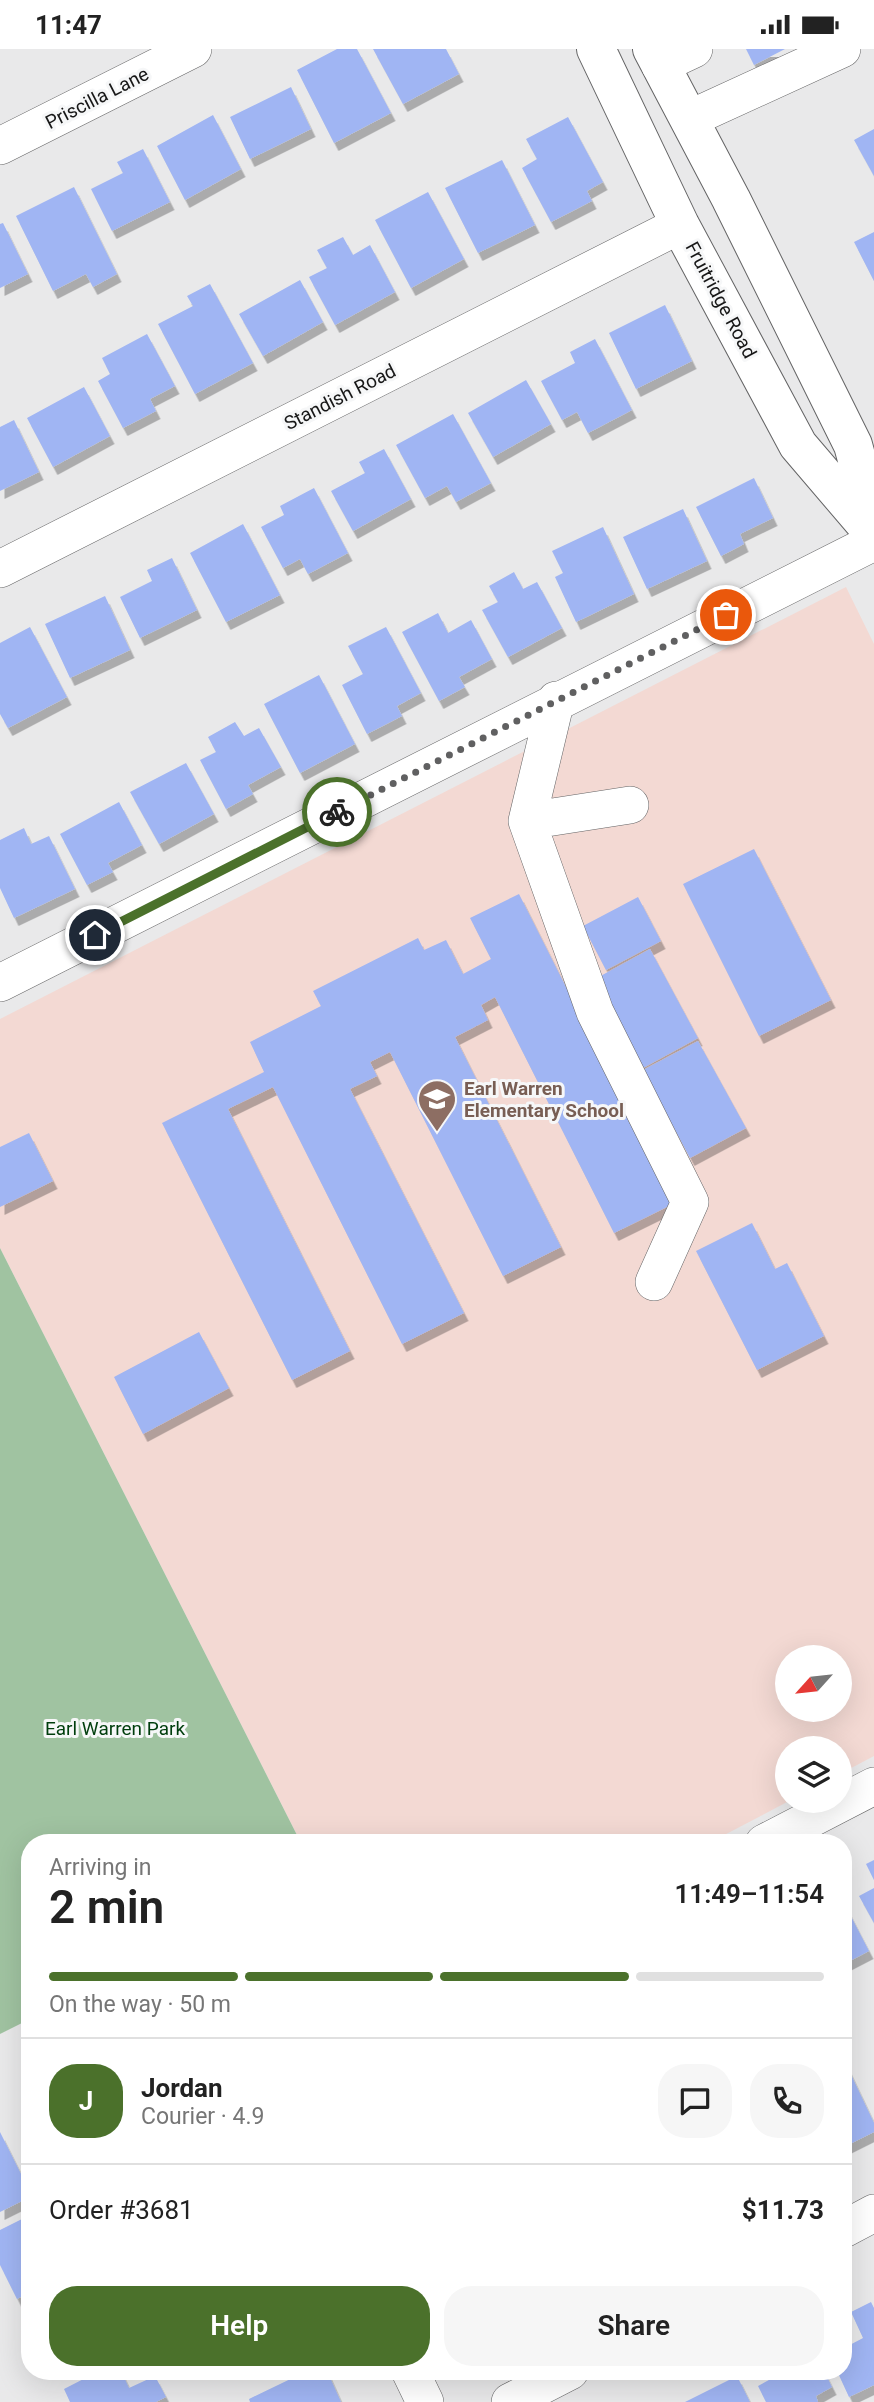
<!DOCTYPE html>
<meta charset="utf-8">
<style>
body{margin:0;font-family:Roboto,sans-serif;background:#f6f6f6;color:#222;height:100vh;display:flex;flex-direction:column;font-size:26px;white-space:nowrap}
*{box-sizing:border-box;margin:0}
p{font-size:23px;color:#767676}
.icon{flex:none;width:38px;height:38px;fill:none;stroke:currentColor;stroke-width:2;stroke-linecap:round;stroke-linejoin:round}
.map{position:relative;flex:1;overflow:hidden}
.panel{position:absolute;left:21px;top:1785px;width:831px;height:546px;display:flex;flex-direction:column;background:#fff;border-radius:28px;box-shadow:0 7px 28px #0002}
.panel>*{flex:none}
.needle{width:46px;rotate:243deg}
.fabs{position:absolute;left:775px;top:1596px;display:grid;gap:14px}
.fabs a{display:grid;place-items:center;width:77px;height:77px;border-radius:50%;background:#fff;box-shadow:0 7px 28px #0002;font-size:35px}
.pin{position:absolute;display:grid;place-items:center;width:60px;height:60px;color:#fff;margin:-30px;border:4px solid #fff;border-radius:50%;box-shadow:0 2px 7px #0007}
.courier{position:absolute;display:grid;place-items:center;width:70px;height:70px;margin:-35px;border:5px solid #4b712b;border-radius:50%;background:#fff;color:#222;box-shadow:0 2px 9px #0007}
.head em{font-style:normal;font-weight:600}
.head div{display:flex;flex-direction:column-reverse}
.head{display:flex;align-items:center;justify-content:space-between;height:119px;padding:0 28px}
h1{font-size:46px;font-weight:600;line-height:52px}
.bar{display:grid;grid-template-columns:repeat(4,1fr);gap:10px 7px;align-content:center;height:84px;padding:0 28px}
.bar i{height:9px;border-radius:5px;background:#e0e0e0}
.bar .current{background:#4b712b}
.bar p{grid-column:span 4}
.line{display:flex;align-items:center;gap:18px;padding:0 28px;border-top:2px solid #e0e0e0}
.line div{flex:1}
.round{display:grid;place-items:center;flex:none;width:74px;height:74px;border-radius:28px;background:#f6f6f6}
.primary-button{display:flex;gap:14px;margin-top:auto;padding:14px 28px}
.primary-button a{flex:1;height:80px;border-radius:28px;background:#4b712b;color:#fff;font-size:28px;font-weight:600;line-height:80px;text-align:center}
.primary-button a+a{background:#f6f6f6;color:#222}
.status{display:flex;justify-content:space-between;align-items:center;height:49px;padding:0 35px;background:#fff;direction:ltr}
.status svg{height:19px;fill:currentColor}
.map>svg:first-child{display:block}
.education{fill:#f3d9d3;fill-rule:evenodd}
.green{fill:#a0c3a1}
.building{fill:#a0b5f3;filter:url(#shadow)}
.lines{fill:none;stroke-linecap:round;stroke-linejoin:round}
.minor-casing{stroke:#646465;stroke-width:38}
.major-casing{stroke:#646465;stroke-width:40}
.minor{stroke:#fff;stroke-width:37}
.major{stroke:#fff;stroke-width:38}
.done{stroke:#606061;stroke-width:7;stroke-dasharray:0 12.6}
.route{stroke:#4b712b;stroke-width:9}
.labels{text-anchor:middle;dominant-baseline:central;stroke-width:6;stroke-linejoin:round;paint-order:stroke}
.street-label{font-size:19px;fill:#171717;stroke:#f6f7f8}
.education-label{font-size:19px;font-weight:bold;fill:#785e54;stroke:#f6f7f8;text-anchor:start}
.park-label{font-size:19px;fill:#003e0d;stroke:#f6f7f8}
</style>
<div class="status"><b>11:47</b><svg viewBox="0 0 49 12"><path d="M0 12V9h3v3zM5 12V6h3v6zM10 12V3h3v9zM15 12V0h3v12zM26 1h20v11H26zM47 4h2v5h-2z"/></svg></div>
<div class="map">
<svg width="874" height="2353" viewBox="0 0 874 2353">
<defs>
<filter id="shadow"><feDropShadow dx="4.5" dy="8" stdDeviation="0" flood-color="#0004"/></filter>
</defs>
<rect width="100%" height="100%" fill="#e9e9ea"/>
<path class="education" d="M846 538 874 595V1707L840 1725V1699H788L789 1752 709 1794H301L0 1199V970ZM788 1608H840V1661H788Z"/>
<path class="green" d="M0 1199 301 1794H30V1970L0 1985Z"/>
<path class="building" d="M337 0H357L391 64 334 94 297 21Z
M373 0H446L459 25 403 55Z
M746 0H785L754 16Z
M291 38 311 80 250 110 230 68Z
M213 66 241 120 185 151 157 97Z
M568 68 603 133 587 142 592 152 551 173 522 119 537 110 526 90Z
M874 80V127L854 91Z
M143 100 170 153 112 182 91 140 123 124 117 113Z
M502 111 535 176 478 204 445 139Z
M74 138 117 225 93 238 86 225 53 242 16 167Z
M428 143 464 210 411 239 375 171Z
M3 174 28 225 0 239V175Z
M874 183V232L854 193Z
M343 188 353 206 370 196 395 243 335 276 309 228 327 219 317 201Z
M300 231 323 273 263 307 239 265Z
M210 235 253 314 195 345 158 275 193 257 187 247Z
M665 256 692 312 636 340 609 284Z
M147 285 175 337 150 350 156 362 123 379 98 332 110 325 102 309Z
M595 290 632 361 588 384 577 363 562 371 541 332 575 314 570 303Z
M526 331 551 375 493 408 468 364Z
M84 338 110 387 53 418 27 369Z
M453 365 491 434 456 453 447 437 425 449 396 396Z
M14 371 39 423 0 442V378Z
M384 400 411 450 353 482 331 442 365 424 359 413Z
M754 429 773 469 740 485 744 495 721 507 696 458Z
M314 439 348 504 308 525 300 510 283 519 261 478 284 466 280 457Z
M683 460 707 512 647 540 623 488Z
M243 475 280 546 226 573 190 504Z
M603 478 634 545 576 573 555 528 563 524 552 502Z
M172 509 197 561 140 589 120 548 152 532 147 521Z
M514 523 523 540 537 533 562 579 508 608 482 561 498 553 489 537Z
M105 547 130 601 70 629 45 575Z
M438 564 448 584 471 571 492 610 459 628 465 638 439 652 402 583Z
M30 578 67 648 8 679 0 665V594Z
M386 578 421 644 397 657 402 667 367 685 342 636 363 625 348 597Z
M319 626 355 695 300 724 264 655Z
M235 673 244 687 259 679 281 718 248 736 253 745 226 760 200 711 216 703 208 688Z
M186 714 214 765 159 795 130 743Z
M119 753 142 796 108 814 113 823 87 836 60 785Z
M24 779 31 795 49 787 75 840 14 869 0 839V791Z
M754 800 831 951 759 987 683 835Z
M519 845 675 1154 614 1184 495 948 481 956 488 971 455 988 561 1198 503 1227 390 1003 370 1013 377 1027 350 1040 464 1264 402 1295 273 1038 228 1060 350 1302 292 1331 162 1074 264 1023 250 993 321 957 313 942 418 889 424 901 446 891 463 925 491 910 470 869Z
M638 848 661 892 606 921 583 877Z
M650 900 698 989 643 1019 595 930Z
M698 992 746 1079 690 1109 643 1021Z
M29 1084 53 1132 0 1158V1098Z
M752 1174 775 1220 787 1214 824 1287 757 1321 696 1202Z
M199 1283 229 1339 143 1385 114 1328Z
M874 1811V1831L866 1815Z
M874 1839V1874L859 1847Z
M844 1854 869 1902 844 1915Z
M844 2011 874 2074V2083L844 2098Z
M0 2083 30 2143V2148L0 2163Z
M30 2166V2243L17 2250 0 2216V2181Z
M871 2253 874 2259V2336L849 2348 837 2322H844V2299L863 2289 851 2263Z
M99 2322H121L129 2339 155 2327 166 2348 156 2353H70L64 2340Z
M307 2322H327L341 2353H250L249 2350Z
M774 2322H824L832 2338 816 2347 818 2353H766L758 2337 776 2327Z
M737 2327 750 2353H685Z"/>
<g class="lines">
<defs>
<path id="minor" d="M660 16 694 0
M689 70 842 0
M0 97 193 0
M0 520 680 176
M556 651 527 772 595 963 690 1153 654 1233
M527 772 630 756
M0 934 874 493
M764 1794 874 1737
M844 2180 874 2164
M410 2322 425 2353
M510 2353 570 2322"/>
<path id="major" d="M596 0 680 176 798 396 874 485
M652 0 731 150 853 396 874 473"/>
</defs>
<use href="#minor" class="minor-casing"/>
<use href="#major" class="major-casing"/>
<use href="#minor" class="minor"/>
<use href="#major" class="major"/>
</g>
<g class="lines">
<path class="done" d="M337 763 726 566"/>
<path class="route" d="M95 886 337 763"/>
</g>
<defs>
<symbol id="school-pin" viewBox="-11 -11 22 30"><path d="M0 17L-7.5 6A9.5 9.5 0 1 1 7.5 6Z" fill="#8d6e63" stroke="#f6f7f8"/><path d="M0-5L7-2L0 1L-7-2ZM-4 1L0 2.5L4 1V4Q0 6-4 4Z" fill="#fff"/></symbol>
</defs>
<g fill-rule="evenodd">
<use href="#school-pin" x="415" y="1028" width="44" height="60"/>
</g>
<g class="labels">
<g class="street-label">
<text transform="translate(97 49) rotate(-27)">Priscilla Lane</text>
<text transform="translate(721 251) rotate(62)">Fruitridge Road</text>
<text transform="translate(340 348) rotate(-27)">Standish Road</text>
</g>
<g class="education-label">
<text x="464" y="1039">Earl Warren<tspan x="464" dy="22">Elementary School</tspan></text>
</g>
<g class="park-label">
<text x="115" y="1679">Earl Warren Park</text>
</g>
</g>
</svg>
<div class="fabs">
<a><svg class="needle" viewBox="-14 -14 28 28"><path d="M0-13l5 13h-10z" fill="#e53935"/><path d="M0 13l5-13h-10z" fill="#767676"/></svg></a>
<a><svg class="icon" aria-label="layers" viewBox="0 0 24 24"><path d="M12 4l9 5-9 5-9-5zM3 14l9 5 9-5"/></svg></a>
</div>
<div class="pin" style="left:726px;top:566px;background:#ea580c"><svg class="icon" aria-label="bag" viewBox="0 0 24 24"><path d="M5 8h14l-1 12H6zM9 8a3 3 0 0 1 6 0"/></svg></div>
<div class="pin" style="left:95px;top:886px;background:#1f2937"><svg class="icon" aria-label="home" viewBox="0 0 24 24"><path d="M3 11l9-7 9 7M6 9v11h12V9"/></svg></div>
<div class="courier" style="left:337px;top:763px"><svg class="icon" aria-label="bike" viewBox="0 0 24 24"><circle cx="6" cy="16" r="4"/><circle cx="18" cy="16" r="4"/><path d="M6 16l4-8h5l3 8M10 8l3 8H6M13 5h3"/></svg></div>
<section class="panel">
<div class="head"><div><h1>2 min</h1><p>Arriving in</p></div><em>11:49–11:54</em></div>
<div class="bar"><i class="current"></i><i class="current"></i><i class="current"></i><i></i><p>On the way · 50 m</p></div>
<div class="line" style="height:126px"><b class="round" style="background:#4b712b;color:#fff">J</b><div><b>Jordan</b><p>Courier · 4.9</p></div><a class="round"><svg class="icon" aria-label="chat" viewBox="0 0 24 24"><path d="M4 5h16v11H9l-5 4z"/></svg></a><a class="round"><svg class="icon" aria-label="phone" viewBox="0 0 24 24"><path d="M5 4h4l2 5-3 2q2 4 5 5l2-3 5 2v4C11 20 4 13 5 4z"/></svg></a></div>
<div class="line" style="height:91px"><div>Order #3681</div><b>$11.73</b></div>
<div class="primary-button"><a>Help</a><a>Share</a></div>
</section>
</div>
